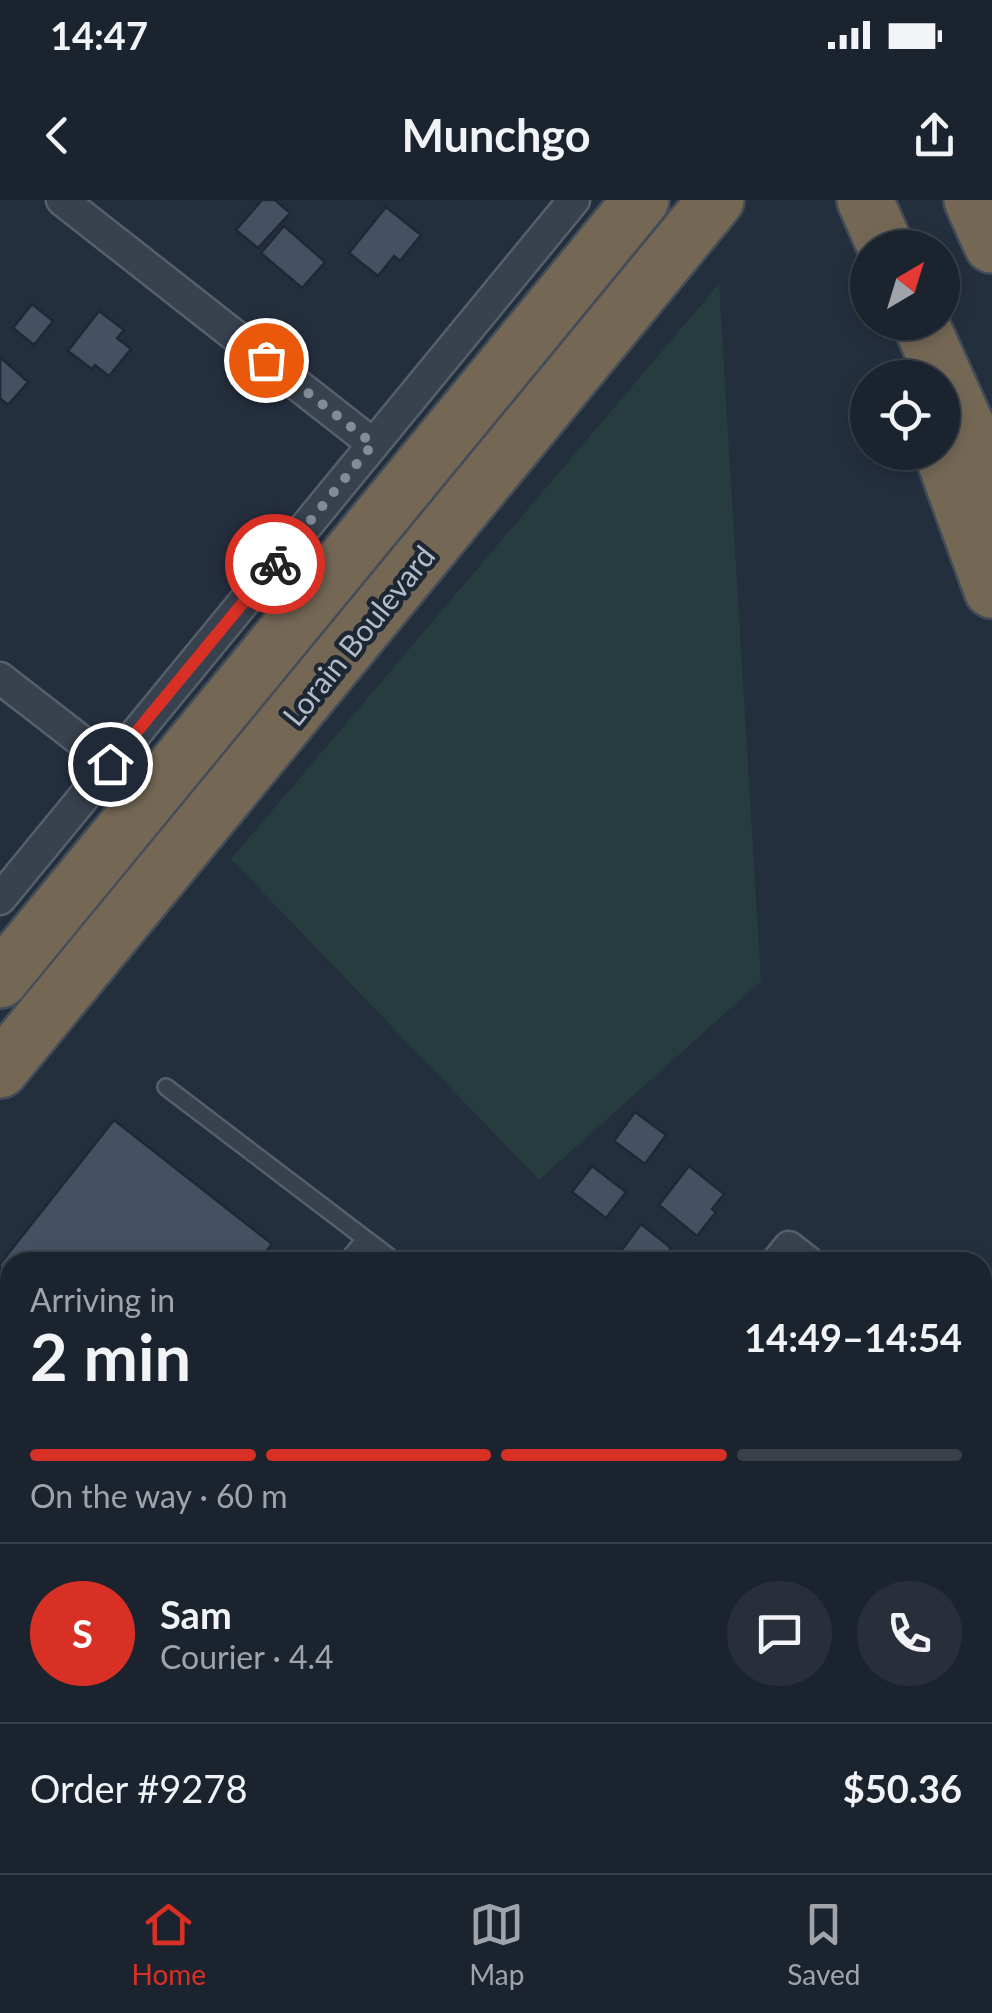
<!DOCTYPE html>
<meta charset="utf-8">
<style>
body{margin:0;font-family:Lato,sans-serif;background:#282f3a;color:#f1f3f6;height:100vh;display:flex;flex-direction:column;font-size:38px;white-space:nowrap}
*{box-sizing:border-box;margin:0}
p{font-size:32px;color:#a0a4aa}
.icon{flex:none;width:55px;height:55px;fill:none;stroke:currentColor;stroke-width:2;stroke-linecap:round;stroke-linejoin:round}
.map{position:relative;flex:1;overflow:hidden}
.drawer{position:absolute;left:0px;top:1052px;width:992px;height:622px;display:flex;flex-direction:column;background:#1b232e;border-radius:30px 30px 0 0;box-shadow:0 5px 15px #0003,0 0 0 2px #39404a}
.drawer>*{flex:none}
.needle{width:65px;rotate:38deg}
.tools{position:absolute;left:850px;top:30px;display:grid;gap:20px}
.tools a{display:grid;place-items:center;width:110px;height:110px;border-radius:50%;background:#1b232e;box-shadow:0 5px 15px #0003,0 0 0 2px #39404a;font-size:50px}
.pin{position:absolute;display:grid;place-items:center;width:85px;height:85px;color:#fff;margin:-42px;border:5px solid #fff;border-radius:50%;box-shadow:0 2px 10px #0007}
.courier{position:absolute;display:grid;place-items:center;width:100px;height:100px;margin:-50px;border:8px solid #d93025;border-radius:50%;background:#fff;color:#222;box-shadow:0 2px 12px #0007}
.headline em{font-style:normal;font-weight:700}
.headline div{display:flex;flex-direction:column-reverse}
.headline{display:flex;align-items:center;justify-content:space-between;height:170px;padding:0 30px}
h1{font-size:65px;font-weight:700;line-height:75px}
.bar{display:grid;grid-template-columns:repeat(4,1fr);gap:15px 10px;align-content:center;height:120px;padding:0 30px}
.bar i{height:12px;border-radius:8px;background:#39404a}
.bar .active{background:#d93025}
.bar p{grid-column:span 4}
.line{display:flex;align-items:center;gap:25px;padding:0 30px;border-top:2px solid #39404a}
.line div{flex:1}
.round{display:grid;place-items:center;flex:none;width:105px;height:105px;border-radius:52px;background:#282f3a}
.status{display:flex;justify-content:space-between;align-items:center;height:70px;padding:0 50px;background:#1b232e;direction:ltr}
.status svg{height:28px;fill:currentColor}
header{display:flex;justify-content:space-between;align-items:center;height:130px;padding:0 30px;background:#1b232e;font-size:45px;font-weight:700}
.tabs{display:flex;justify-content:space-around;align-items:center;height:140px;border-top:2px solid #39404a;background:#1b232e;font-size:28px;color:#a0a4aa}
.tabs a{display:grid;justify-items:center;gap:5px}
.tabs .active{color:#d93025}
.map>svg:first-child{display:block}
.green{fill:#263c3f}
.building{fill:#455162;stroke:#1f2835;stroke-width:2.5}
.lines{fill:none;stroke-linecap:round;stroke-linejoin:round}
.lane-casing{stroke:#565f6c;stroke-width:20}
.street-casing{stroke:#565f6c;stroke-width:35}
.highway-casing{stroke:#434c59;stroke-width:60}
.lane{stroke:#38414e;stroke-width:15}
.street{stroke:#38414e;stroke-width:30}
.highway{stroke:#746855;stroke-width:55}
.done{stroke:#828b98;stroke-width:10;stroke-dasharray:0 18}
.route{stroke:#d93025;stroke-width:12}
.labels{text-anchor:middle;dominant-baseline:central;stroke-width:9;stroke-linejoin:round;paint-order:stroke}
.street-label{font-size:30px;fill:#b4bcc9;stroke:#1d2633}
</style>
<div class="status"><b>14:47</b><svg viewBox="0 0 49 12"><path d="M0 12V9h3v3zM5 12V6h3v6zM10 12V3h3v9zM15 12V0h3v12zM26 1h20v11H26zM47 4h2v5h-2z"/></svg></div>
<header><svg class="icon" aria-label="back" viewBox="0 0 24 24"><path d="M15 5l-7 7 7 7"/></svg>Munchgo<svg class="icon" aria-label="share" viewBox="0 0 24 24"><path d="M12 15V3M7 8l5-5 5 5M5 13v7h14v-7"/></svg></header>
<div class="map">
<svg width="992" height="1673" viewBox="0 0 992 1673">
<rect width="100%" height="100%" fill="#242f3e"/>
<path class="green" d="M719 84 761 781 539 980 231 659Z"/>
<path class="building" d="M262 0H275L290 13 258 48 236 30Z
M386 7 421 35 400 61 394 56 378 76 349 53Z
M284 26 325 62 302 88 261 53Z
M32 104 53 121 34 145 13 128Z
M99 111 124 130 117 138 131 149 109 176 95 165 92 169 68 151Z
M0 157 28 182 8 205 0 198Z
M635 912 666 935 645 964 614 941Z
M114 920 272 1044 258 1062H10V1378L0 1390V1064Z
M592 966 626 992 606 1018 572 992Z
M689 966 724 994 712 1009 716 1012 697 1036 659 1005Z
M641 1024 671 1048 659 1062H613Z
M134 1665H166L160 1673H127Z
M242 1665H311L314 1667 309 1673H262L258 1670 251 1673Z
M567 1665H626L632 1670 629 1673H577Z"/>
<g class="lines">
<defs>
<path id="lane" d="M166 887 396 1062
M346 1062 365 1039
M0 1462 10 1449
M0 1540 10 1527
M0 1550 10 1558"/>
<path id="street" d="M62 0 373 244
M0 478 111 564
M0 699 574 0
M777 1062 789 1047 808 1062
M0 1646 10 1634
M428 1665 438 1673
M857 1673 858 1665"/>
<path id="highway" d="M865 0 886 48
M972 0 992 45
M920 122 992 283
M942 252 992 390
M0 780 641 0
M0 870 716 0"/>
</defs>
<use href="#lane" class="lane-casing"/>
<use href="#street" class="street-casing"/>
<use href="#highway" class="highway-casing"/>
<use href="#lane" class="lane"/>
<use href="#street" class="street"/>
<use href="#highway" class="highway"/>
</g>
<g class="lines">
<path class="done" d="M266 160 373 244 275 364"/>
<path class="route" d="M110 564 275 364"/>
</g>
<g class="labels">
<g class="street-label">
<text transform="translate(358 435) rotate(-51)">Lorain Boulevard</text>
</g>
</g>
</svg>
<div class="tools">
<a><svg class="needle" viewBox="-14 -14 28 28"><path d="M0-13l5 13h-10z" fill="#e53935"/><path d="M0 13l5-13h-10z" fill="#a0a4aa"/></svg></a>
<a><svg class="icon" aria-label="locate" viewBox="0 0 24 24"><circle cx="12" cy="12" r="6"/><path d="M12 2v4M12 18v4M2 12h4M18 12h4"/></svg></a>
</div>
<div class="pin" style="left:266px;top:160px;background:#ea580c"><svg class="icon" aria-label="bag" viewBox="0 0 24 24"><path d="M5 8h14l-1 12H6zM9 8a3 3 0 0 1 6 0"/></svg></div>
<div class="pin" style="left:110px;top:564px;background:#1f2937"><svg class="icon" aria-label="home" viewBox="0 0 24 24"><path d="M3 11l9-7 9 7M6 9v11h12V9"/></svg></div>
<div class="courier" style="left:275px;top:364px"><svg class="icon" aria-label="bike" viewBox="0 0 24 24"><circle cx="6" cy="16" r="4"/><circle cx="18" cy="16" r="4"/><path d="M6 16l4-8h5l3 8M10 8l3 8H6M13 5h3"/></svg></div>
<section class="drawer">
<div class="headline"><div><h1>2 min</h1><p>Arriving in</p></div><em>14:49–14:54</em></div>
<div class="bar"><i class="active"></i><i class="active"></i><i class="active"></i><i></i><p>On the way · 60 m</p></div>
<div class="line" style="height:180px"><b class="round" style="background:#d93025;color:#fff">S</b><div><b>Sam</b><p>Courier · 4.4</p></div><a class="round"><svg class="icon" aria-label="chat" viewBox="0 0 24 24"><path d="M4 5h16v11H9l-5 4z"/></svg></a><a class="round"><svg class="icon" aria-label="phone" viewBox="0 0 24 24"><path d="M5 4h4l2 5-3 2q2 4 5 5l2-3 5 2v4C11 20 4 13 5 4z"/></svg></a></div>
<div class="line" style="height:130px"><div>Order #9278</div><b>$50.36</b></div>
</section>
</div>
<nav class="tabs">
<a class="active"><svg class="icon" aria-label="home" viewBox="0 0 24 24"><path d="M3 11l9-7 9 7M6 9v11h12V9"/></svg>Home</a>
<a><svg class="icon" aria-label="map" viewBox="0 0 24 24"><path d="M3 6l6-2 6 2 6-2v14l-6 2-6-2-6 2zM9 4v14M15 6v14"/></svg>Map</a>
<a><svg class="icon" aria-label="saved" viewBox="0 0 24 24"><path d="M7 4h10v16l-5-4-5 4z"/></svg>Saved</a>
</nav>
